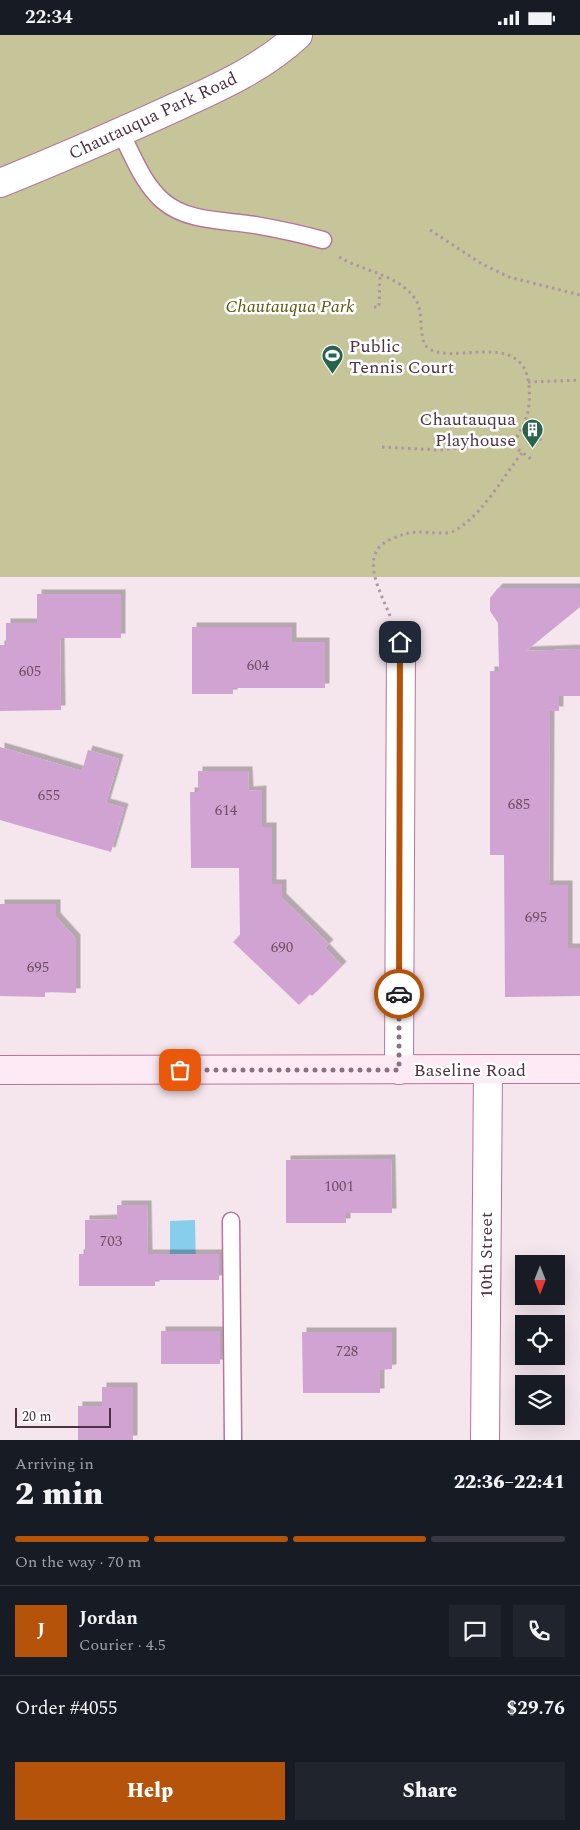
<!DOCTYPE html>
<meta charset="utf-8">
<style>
body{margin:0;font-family:Spectral,serif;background:#20242c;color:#f1f3f6;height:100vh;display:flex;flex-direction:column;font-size:19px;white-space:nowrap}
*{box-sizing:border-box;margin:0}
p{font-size:16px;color:#9ea1a6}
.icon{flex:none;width:28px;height:28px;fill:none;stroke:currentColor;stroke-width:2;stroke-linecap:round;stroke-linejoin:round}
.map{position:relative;height:1405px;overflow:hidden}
.drawer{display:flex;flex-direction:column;background:#171b24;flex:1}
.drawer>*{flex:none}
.needle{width:32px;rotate:180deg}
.fabs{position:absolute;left:515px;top:1220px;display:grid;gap:10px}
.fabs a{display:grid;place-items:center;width:50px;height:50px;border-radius:0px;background:#171b24;box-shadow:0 5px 20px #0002;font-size:25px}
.scale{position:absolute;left:15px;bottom:12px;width:96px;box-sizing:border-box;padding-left:5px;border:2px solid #4f3242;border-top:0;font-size:14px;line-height:18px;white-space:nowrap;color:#4f3242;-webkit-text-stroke:4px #fff;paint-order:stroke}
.pin{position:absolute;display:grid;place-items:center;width:42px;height:42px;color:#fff;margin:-21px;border-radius:10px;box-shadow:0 2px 8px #0006}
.courier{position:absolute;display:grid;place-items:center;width:50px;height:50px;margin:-25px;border:4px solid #b45309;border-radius:50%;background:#fff;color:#222;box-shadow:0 1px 6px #0007}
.summary em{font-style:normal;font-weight:800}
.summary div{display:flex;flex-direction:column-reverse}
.summary{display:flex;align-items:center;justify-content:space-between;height:85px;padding:0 15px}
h1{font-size:32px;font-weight:800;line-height:38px}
.bar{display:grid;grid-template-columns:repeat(4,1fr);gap:8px 5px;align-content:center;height:60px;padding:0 15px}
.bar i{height:6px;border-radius:4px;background:#363941}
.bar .on{background:#b45309}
.bar p{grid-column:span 4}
.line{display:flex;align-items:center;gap:12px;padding:0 15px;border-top:1px solid #363941}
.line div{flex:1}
.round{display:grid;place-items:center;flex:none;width:52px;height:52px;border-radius:0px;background:#20242c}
.cta{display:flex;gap:10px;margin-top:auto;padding:10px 15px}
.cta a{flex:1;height:58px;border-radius:0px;background:#b45309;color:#fff;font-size:20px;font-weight:800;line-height:58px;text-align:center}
.cta a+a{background:#20242c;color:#f1f3f6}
.status{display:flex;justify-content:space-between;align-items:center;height:35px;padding:0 25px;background:#171b24;direction:ltr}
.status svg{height:14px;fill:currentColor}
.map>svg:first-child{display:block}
.green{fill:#c6c499}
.water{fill:#86ceec}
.building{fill:#d1a3d2;filter:url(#shadow)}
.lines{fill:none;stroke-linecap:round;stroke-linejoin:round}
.lane-casing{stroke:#b8749a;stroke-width:19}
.street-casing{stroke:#b8749a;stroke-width:30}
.secondary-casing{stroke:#b8749a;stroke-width:30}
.path{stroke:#ac96a2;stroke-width:3;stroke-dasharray:2.5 4;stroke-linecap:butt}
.lane{stroke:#fff;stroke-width:16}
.street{stroke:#fff;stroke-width:28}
.secondary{stroke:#feeaf4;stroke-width:28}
.done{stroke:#89717e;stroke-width:5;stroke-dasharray:0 9}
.route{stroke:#b45309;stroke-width:6}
.labels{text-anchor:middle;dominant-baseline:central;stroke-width:5;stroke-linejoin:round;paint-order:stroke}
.number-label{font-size:15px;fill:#704e66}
.street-label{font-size:18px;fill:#4f3242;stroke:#fff}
.park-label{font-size:18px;font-style:italic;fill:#5e590f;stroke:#fff}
.poi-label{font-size:18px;fill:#4f3242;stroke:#fff;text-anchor:start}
</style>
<div class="status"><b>22:34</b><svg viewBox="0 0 49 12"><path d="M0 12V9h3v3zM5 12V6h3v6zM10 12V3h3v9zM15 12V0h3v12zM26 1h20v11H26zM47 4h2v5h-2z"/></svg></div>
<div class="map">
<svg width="580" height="1405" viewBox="0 0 580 1405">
<defs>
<filter id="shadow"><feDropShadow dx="4.5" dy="-4.5" stdDeviation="0" flood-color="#0004"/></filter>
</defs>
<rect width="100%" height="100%" fill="#f5e5ed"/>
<path class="green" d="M0 0H580V542H0Z"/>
<path class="water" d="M195 1185 196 1238H170V1186Z"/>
<path class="building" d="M498 553H580V572L526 616 580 614V661H559V676H550L549 850H568V913H580V961L505 962 504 820H490V636H499L498 588 490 576V563Z
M37 559H121V603H60L61 675 0 676V610H6V588H37Z
M192 592H292V607H325V653H233V659H192Z
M0 712 82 736 88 715 119 724 106 768 124 773 111 817 0 785Z
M198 736H248L249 756 262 755V792H272V849H282V863L329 909 325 913 342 931 312 961 310 959 299 970 233 907 240 900 239 833H191L190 757H198Z
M0 869H56V882L76 904V958L45 957V962L0 961Z
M391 1124 392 1178H346V1188H286V1125Z
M117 1170H147L148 1219H219V1245H155V1251H79V1219H85V1185L117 1184Z
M161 1296H220V1329H161Z
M302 1297H392V1334L380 1335V1358H303Z
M102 1352H133V1405H78V1371H102Z"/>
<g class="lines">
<defs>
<path id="lane" d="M121 98C133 121 143 149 163 166 187 187 225 185 255 190 278 194 301 199 323 205
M231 1186 233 1405"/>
<path id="street" d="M0 148C60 124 119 98 178 71 220 52 264 32 298 0
M399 1035 401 607
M485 1405 488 1035"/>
<path id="secondary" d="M0 1035 580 1034"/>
</defs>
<use href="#lane" class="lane-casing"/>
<use href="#street" class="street-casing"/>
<use href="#secondary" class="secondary-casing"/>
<path class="path" d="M430 195 482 229 509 242 580 260
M339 222C362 236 402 240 417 267 423 278 419 303 426 311 448 334 522 291 529 350 531 377 526 388 512 410L534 426
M374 272H379L380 240
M528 347 580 345
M523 393 543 406
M382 412 440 415 481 410H512
M390 581C380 555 356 516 394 503 403 499 410 497 420 497 429 497 446 500 454 496 482 481 502 443 522 418"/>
<use href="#lane" class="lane"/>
<use href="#street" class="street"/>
<use href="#secondary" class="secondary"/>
</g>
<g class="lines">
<path class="done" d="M180 1035H399V959"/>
<path class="route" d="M399 959 400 607"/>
</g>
<defs>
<symbol id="stadium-pin" viewBox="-11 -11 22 30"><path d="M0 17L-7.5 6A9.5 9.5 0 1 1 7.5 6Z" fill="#29634d" stroke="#fff"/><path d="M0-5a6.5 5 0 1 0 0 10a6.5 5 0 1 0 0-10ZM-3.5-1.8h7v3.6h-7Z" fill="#fff"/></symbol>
<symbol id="building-pin" viewBox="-11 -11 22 30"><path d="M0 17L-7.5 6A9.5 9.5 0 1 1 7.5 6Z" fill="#29634d" stroke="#fff"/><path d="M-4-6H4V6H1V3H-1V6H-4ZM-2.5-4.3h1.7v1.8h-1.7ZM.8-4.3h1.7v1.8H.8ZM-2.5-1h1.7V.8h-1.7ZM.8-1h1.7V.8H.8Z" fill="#fff"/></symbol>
</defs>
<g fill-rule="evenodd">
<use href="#stadium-pin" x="320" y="308" width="25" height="34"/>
<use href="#building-pin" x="520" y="382" width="25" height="34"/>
</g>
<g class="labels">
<g class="number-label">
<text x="258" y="630">604</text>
<text x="30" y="636">605</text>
<text x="49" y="760">655</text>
<text x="519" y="769">685</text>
<text x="226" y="775">614</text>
<text x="536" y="882">695</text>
<text x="282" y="912">690</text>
<text x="38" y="932">695</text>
<text x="339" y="1151">1001</text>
<text x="111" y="1206">703</text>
<text x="347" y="1316">728</text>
</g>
<g class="street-label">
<text transform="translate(153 81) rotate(-25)">Chautauqua Park Road</text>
<text x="470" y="1035">Baseline Road</text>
<text transform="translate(486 1220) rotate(-90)">10th Street</text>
</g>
<g class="park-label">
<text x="290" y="271">Chautauqua Park</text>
</g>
<g class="poi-label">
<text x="349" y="311">Public<tspan x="349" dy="21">Tennis Court</tspan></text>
<text x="516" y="384" text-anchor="end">Chautauqua<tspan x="516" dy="21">Playhouse</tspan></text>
</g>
</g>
</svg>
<div class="fabs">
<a><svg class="needle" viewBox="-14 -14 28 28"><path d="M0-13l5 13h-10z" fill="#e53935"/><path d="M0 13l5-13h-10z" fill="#9ea1a6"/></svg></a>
<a><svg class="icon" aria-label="locate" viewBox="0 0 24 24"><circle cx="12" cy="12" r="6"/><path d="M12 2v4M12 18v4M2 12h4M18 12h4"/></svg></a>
<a><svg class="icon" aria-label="layers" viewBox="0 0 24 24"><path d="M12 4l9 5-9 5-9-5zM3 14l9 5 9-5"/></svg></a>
</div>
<div class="scale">20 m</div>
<div class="pin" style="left:180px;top:1035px;background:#ea580c"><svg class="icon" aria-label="bag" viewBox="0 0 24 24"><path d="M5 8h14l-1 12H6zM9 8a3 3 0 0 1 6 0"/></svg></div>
<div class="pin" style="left:400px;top:607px;background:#1f2937"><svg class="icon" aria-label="home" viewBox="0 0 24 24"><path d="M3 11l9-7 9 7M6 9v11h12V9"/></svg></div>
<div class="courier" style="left:399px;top:959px"><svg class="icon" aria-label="car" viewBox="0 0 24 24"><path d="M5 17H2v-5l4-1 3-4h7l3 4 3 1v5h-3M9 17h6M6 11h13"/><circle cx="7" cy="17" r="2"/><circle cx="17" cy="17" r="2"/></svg></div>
</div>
<section class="drawer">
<div class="summary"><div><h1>2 min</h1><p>Arriving in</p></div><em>22:36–22:41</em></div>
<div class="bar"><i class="on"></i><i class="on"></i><i class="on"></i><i></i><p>On the way · 70 m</p></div>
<div class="line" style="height:90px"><b class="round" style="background:#b45309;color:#fff">J</b><div><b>Jordan</b><p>Courier · 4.5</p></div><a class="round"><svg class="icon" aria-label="chat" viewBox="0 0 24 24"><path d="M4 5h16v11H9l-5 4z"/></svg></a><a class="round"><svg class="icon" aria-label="phone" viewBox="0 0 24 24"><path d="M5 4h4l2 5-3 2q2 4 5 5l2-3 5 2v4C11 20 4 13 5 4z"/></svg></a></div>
<div class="line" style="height:65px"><div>Order #4055</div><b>$29.76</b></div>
<div class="cta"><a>Help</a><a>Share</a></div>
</section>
